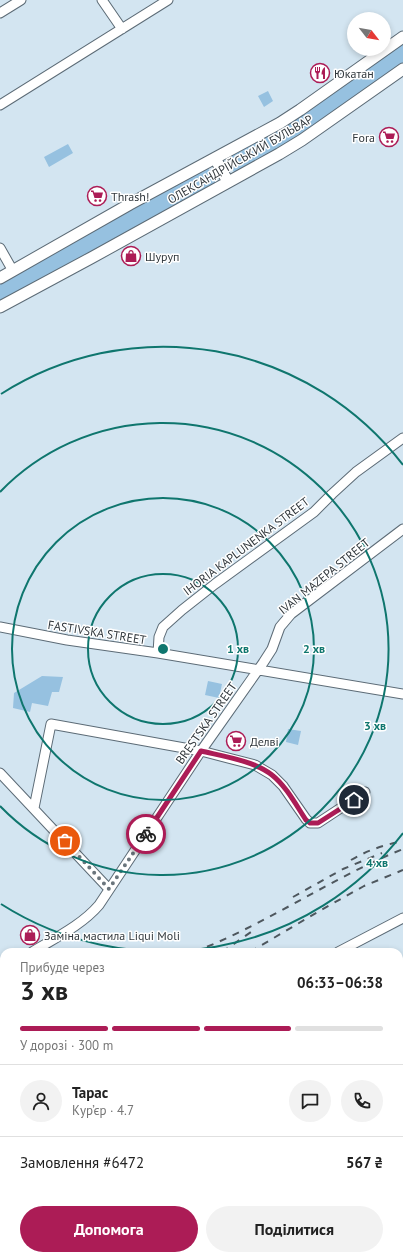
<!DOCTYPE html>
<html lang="uk">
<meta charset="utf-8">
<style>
body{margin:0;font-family:"PT Sans",sans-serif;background:#f2f2f2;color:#222;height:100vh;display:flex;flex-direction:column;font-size:15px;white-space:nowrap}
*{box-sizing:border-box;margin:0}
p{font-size:13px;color:#767676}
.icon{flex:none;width:22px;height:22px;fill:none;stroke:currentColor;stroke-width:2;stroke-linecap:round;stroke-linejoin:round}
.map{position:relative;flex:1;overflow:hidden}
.details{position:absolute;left:0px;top:948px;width:403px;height:312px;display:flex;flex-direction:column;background:#fff;border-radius:12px 12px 0 0;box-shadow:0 2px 6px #0003}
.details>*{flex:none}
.needle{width:26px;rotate:121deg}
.controls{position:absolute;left:347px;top:12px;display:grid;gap:8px}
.controls a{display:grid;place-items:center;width:44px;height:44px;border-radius:50%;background:#fff;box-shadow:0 2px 6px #0003;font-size:20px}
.pin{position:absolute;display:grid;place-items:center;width:34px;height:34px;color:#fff;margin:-17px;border:2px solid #fff;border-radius:50%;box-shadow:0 1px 4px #0007}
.courier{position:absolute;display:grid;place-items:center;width:40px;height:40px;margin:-20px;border:3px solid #ac1c56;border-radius:50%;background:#fff;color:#222;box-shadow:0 1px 5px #0007}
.headline em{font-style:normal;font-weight:600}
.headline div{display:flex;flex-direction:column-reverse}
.headline{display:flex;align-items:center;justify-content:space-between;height:68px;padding:0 20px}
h1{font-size:26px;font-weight:600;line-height:30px}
.bar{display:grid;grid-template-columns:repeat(4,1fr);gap:6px 4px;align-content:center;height:48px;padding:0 20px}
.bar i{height:5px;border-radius:3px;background:#e0e0e0}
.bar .selected{background:#ac1c56}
.bar p{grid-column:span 4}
.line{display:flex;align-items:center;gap:10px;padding:0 20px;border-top:1px solid #e0e0e0}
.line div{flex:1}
.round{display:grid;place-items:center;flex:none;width:42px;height:42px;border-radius:21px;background:#f2f2f2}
.cta{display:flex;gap:8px;margin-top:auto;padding:8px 20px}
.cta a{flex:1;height:46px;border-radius:24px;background:#ac1c56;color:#fff;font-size:16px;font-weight:600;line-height:46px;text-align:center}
.cta a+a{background:#f2f2f2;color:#222}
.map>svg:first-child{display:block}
.green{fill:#96c1e0}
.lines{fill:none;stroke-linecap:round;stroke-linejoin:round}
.minor-casing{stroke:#5c6b76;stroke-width:11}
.major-casing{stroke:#5c6b76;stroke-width:13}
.minor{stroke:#fff;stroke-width:9}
.major{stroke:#fff;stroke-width:11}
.rail{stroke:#4e575e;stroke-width:2;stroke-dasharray:7 7;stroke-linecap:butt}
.done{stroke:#6a757c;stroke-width:4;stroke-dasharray:0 7.2}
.route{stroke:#ac1c56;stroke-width:5}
.ring{fill:none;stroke:#0f766e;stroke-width:2}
.labels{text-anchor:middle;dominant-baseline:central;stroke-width:3;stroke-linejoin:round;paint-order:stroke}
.poi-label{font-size:12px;fill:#31383d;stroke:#fff;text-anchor:start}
.street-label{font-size:12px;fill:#31383d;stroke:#fff}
.centre{fill:#0f766e;stroke:#fff;stroke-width:2}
.ring-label{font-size:12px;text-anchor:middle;font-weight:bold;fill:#0f766e;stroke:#fff;stroke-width:3;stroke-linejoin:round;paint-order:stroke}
</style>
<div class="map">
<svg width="403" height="1260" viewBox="0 0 403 1260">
<rect width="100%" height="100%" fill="#d3e5f1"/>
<path class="green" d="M403 43V64L301 136 235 174 226 158 298 118Z
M268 91 273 101 264 107 258 96Z
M68 144 73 153 49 167 44 157Z
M208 168 217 185 0 302V282Z
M42 676 63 677 59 692H52L48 706 32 703 30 712 13 708 14 693Z
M208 681 222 684 219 698 205 695Z
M288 729 301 731 298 745 286 742Z"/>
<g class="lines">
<defs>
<path id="minor" d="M102 0 122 29
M0 13 21 0
M0 105 168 0
M0 248 13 271
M0 627 67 640 158 653 403 694
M158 653 159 637 163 627 182 610 215 584 314 512 332 494 356 472 403 438
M0 773 109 889
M34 808 51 724 201 751 255 765 272 775 283 786 306 819 310 823H318L365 792
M32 952C55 938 82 925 99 905L201 751 263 663 272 649 280 627 291 614 403 529
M338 952 403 918
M0 972 4 969
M399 993 403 988
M399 1137 403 1134
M399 1195 403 1200
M15 1260 22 1256
M128 1260V1256
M288 1260V1256"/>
<path id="major" d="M215 158 228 182
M0 278 130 204 280 123 300 110 403 37
M0 307 91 258 279 154 302 140 403 69
M0 1212H4
M399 1240H403"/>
</defs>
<use href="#minor" class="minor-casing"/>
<use href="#major" class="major-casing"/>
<use href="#minor" class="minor"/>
<use href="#major" class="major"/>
<path class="rail" d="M351 860C368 850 384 845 403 841
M293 897 343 869 382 853
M194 952C267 924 331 878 403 849
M222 952 251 932
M250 952 321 910 364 886 403 870
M0 1013 4 1011
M0 1030 4 1027
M0 1078 4 1076
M0 1088 4 1085
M0 1105 4 1103
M0 1114 4 1111"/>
</g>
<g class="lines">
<path class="done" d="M65 841 109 889 146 834"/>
<path class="route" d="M146 834 201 751C222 756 255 761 272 775 286 786 296 805 306 820L310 823H318L354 800"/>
</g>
<g class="ring">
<circle cx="163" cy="649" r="75"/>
<circle cx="163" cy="649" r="151"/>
<path d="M0 492A226 226 0 1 1 0 806"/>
<path d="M403 833A302 302 0 0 1 1 904M1 394A302 302 0 0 1 403 465"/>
</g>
<defs>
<symbol id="restaurant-ring" viewBox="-11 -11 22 22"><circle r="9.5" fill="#fff" stroke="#ac1c56" stroke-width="1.5"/><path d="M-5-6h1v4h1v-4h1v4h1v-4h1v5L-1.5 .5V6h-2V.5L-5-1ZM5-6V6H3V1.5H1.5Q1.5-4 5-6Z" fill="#ac1c56"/></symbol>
<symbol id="supermarket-ring" viewBox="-11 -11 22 22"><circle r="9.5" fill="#fff" stroke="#ac1c56" stroke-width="1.5"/><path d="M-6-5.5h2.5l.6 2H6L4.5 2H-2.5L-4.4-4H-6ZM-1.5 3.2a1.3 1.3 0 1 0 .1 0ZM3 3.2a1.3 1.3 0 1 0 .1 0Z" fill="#ac1c56"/></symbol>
<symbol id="shop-ring" viewBox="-11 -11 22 22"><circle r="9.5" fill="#fff" stroke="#ac1c56" stroke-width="1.5"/><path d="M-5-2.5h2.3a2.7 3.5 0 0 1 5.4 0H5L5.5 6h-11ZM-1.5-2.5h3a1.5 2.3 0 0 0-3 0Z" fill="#ac1c56"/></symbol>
</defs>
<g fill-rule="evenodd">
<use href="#restaurant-ring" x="309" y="62" width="22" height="22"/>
<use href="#supermarket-ring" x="378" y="126" width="22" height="22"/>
<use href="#supermarket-ring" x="86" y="185" width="22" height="22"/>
<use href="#shop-ring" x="120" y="245" width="22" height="22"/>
<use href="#supermarket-ring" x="225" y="730" width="22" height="22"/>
<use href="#shop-ring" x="19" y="924" width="22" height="22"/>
</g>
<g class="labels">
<g class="poi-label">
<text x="334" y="73">Юкатан</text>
<text x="375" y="137" text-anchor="end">Fora</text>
<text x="111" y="196">Thrash!</text>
<text x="145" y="256">Шуруп</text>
<text x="250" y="741">Делві</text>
<text x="44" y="935">Заміна мастила Liqui Moli</text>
</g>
<g class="street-label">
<text transform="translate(240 159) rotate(-30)">ОЛЕКСАНДРІЙСЬКИЙ БУЛЬВАР</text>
<text transform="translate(246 546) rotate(-37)">IHORIA KAPLUNENKA STREET</text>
<text transform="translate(324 576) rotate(-39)">IVAN MAZEPA STREET</text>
<text transform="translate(97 632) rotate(9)">FASTIVSKA STREET</text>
<text transform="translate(206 723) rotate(-55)">BRESTSKA STREET</text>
</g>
</g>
<circle cx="163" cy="649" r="6" class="centre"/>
<g class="ring-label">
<text x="238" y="653">1 хв</text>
<text x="314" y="653">2 хв</text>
<text x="375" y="730">3 хв</text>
<text x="377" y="867">4 хв</text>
</g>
</svg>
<div class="controls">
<a><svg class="needle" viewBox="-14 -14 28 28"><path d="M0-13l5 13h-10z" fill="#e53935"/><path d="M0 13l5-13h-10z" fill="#767676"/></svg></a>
</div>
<div class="pin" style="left:65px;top:841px;background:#ea580c"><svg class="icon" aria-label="bag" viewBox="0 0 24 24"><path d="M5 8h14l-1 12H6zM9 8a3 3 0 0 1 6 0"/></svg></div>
<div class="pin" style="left:354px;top:800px;background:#1f2937"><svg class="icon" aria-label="home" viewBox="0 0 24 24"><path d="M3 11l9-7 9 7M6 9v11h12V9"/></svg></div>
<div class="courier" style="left:146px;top:834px"><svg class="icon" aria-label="bike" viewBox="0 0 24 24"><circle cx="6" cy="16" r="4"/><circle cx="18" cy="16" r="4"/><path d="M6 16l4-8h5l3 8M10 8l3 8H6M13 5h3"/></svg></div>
<section class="details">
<div class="headline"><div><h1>3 хв</h1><p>Прибуде через</p></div><em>06:33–06:38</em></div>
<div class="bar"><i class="selected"></i><i class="selected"></i><i class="selected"></i><i></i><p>У дорозі · 300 m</p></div>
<div class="line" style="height:72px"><a class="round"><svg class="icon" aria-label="person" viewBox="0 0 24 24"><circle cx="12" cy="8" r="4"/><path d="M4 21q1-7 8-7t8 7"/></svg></a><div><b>Тарас</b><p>Кур’єр · 4.7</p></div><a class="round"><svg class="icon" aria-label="chat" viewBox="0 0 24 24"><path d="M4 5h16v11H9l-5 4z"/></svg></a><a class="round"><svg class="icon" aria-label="phone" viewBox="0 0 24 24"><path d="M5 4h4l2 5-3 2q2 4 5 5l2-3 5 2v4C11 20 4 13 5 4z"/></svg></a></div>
<div class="line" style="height:52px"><div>Замовлення #6472</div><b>567 ₴</b></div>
<div class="cta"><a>Допомога</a><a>Поділитися</a></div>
</section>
</div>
